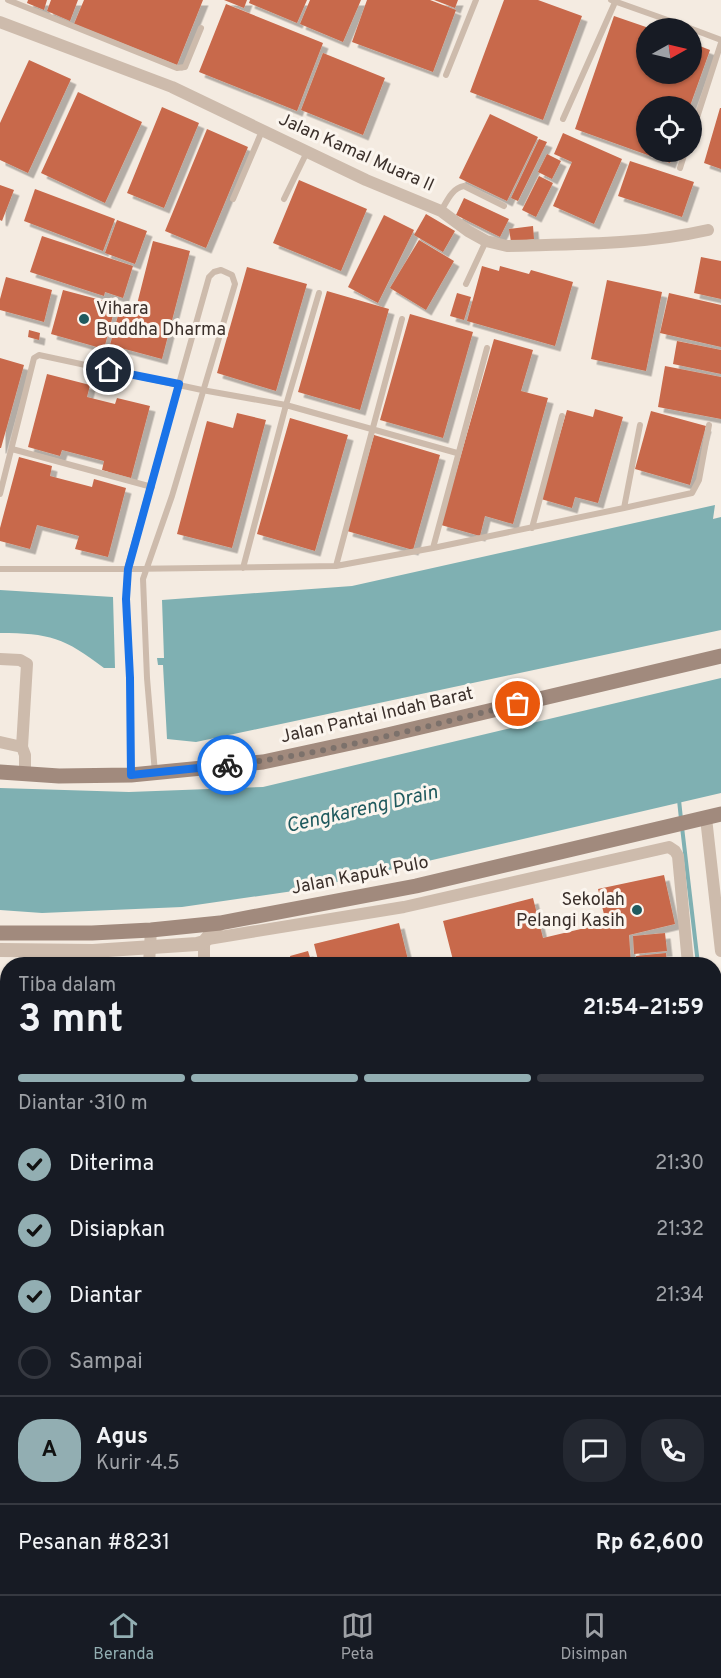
<!DOCTYPE html>
<html lang="id">
<meta charset="utf-8">
<style>
body{margin:0;font-family:Overpass,sans-serif;background:#242831;color:#f1f3f6;height:100vh;display:flex;flex-direction:column;font-size:22px;white-space:nowrap}
*{box-sizing:border-box;margin:0}
p{font-size:20px;color:#9ea1a6}
.icon{flex:none;width:33px;height:33px;fill:none;stroke:currentColor;stroke-width:2;stroke-linecap:round;stroke-linejoin:round}
.map{position:relative;flex:1;overflow:hidden}
.sheet{position:absolute;left:0px;top:957px;width:722px;height:638px;display:flex;flex-direction:column;background:#171b24;border-radius:24px 24px 0 0;box-shadow:0 2px 4px #0004}
.sheet>*{flex:none}
.needle{width:39px;rotate:82deg}
.fabs{position:absolute;left:636px;top:18px;display:grid;gap:12px}
.fabs a{display:grid;place-items:center;width:66px;height:66px;border-radius:50%;background:#171b24;box-shadow:0 2px 4px #0004;font-size:30px}
.pin{position:absolute;display:grid;place-items:center;width:51px;height:51px;color:#fff;margin:-26px;border:3px solid #fff;border-radius:50%;box-shadow:0 2px 6px #0007}
.courier{position:absolute;display:grid;place-items:center;width:60px;height:60px;margin:-30px;border:4px solid #1a73e8;border-radius:50%;background:#fff;color:#222;box-shadow:0 2px 8px #0007}
.headline em{font-style:normal;font-weight:700}
.headline div{display:flex;flex-direction:column-reverse}
.headline{display:flex;align-items:center;justify-content:space-between;height:102px;padding:0 18px}
h1{font-size:39px;font-weight:700;line-height:45px}
.bar{display:grid;grid-template-columns:repeat(4,1fr);gap:9px 6px;align-content:center;height:72px;padding:0 18px}
.bar i{height:8px;border-radius:4px;background:#363941}
.bar .on{background:#92aeb2}
.bar p{grid-column:span 4}
.line{display:flex;align-items:center;gap:15px;padding:0 18px;border-top:2px solid #363941}
.line div{flex:1}
.round{display:grid;place-items:center;flex:none;width:63px;height:63px;border-radius:24px;background:#242831}
ol{padding:0 18px;list-style:none}
li{display:flex;align-items:center;gap:18px;height:66px}
li p{margin-inline-start:auto}
li .icon{padding:6px;border-radius:50%;background:#92aeb2;color:#111;stroke-width:4}
li:last-child{color:#9ea1a6}
li i{width:33px;height:33px;border:3px solid #363941;border-radius:50%}
.tabs{display:flex;justify-content:space-around;align-items:center;height:84px;border-top:2px solid #363941;background:#171b24;font-size:16px;color:#9ea1a6}
.tabs a{display:grid;justify-items:center;gap:3px}
.tabs .on{color:#92aeb2}
.map>svg:first-child{display:block}
.green{fill:#b8c4a0}
.water{fill:#7fb0b2}
.lines{fill:none;stroke-linecap:round;stroke-linejoin:round}
.stream{stroke:#7fb0b2;stroke-width:4}
.building{fill:#c8694b;filter:url(#shadow)}
.service{stroke:#cdbbac;stroke-width:6}
.minor{stroke:#cdbbac;stroke-width:12}
.tertiary{stroke:#cdbbac;stroke-width:14}
.secondary{stroke:#a18a7d;stroke-width:15}
.done{stroke:#7c716b;stroke-width:6;stroke-dasharray:0 10.8}
.route{stroke:#1a73e8;stroke-width:8}
.poi-dot{fill:#1f5a5e;stroke:#fbf5ee;stroke-width:2}
.labels{text-anchor:middle;dominant-baseline:central;stroke-width:6;stroke-linejoin:round;paint-order:stroke}
.street-label{font-size:18px;fill:#3b302b;stroke:#fbf5ee}
.poi-label{font-size:18px;fill:#3b302b;stroke:#fbf5ee;text-anchor:start}
.water-label{font-size:20px;font-style:italic;fill:#1f5a5e;stroke:#fbf5ee}
</style>
<div class="map">
<svg width="721" height="1594" viewBox="0 0 721 1594">
<defs>
<filter id="shadow"><feDropShadow dx="5.5" dy="5.5" stdDeviation="0" flood-color="#0004"/></filter>
</defs>
<rect width="100%" height="100%" fill="#f4ebe1"/>
<path class="green" d="M0 1412 8 1414 7 1574 0 1572Z"/>
<path class="water" d="M715 505 713 519 721 517V630L196 742 167 739 163 665H158L157 658H164L162 600 352 586Z
M0 590 113 597 115 668H104C65 638 49 633 0 633Z
M721 678V793L307 889 182 907 42 913 0 910V788L129 792 263 787Z"/>
<g class="lines">
<path class="stream" d="M679 800 681 819
M682 827 698 964
M714 1098 721 1157
M721 1341 714 1516 721 1543"/>
</g>
<path class="building" d="M28 0H47L44 10 27 3Z
M51 0H78L70 21 47 11Z
M84 0H203L177 65 74 24Z
M224 0H247L244 8Z
M250 0H307L297 23 249 3Z
M310 0H361L343 42 300 24Z
M367 0H430L456 10 433 72 352 42Z
M434 0H458L455 8Z
M504 0H538L582 16 543 120 470 92Z
M226 4 323 43 297 111 199 72Z
M614 16 646 27V74H692V43L710 50 690 106H646V152H674L670 163 575 129Z
M323 53 385 78 363 135 301 110Z
M29 60 71 79 28 173 0 160V123Z
M78 92 142 122 105 203 41 173Z
M162 107 199 123 164 208 127 193Z
M720 108H721V169L704 163Z
M490 114 538 137 507 201 459 178Z
M207 129 248 147 206 248 165 231Z
M563 133 622 159 594 224 553 206 572 162 554 154Z
M539 139 547 142 518 201 511 198Z
M547 154 561 161 552 179 538 172Z
M630 161 694 182 682 217 618 196Z
M539 176 553 183 536 217 522 210Z
M299 180 367 209 341 271 273 243Z
M0 185 14 190 2 221 0 220Z
M35 189 115 219 103 251 24 221Z
M464 198 509 219 500 237 456 215Z
M426 214 455 231 443 252 414 235Z
M384 215 414 230 378 303 348 287Z
M117 220 147 231 135 264 105 253Z
M533 226 534 239 511 242 509 229Z
M42 236 133 266 123 298 105 292 104 296 30 272Z
M419 240 454 261 426 310 390 288Z
M153 241 190 251 162 359 110 345 119 312 134 316Z
M701 257 721 261V299L694 293Z
M482 266 499 271 500 266 529 274 531 270 573 282 555 346 467 321Z
M247 267 307 284 276 391 217 373Z
M6 277 52 290 44 322 0 310V299Z
M607 280 662 292 646 371 591 359Z
M63 290 116 304 104 349 51 334Z
M327 291 389 309 360 410 298 392Z
M457 293 471 297 464 320 450 316Z
M669 293 721 305V347L660 333Z
M410 314 473 332 443 438 380 420Z
M29 330 40 333 39 340 28 337Z
M494 339 533 350 521 391 548 398 513 524 485 516 480 536 441 525Z
M677 341 721 350V374L673 364Z
M0 358 24 365 1 448H0Z
M665 366 721 377V419L658 407Z
M47 374 90 385 87 397 115 404 117 398 150 406 131 478 102 470 104 461 62 450 60 456 28 447Z
M595 409 623 417 598 503 575 497 572 508 541 499 567 410 593 417Z
M651 411 706 426 690 485 635 469Z
M237 413 266 420 232 548 177 534 207 421 233 428Z
M290 418 348 435 315 551 257 534Z
M374 435 440 455 413 550 347 531Z
M19 457 52 466 50 476 92 487 94 479 126 488 108 557 75 549 79 536 37 525 30 549 0 541V528Z
M664 875 675 924 629 935 631 964H454L443 921 533 898 543 938 606 923 598 889Z
M399 923 409 964H319L314 944Z
M665 933 667 951 634 954 633 936Z
M308 951 312 964H292L290 956Z
M666 953 667 964H637L636 956Z
M263 961 264 964H230V963Z
M2 1103 8 1104V1174L0 1173V1121Z
M0 1194H8V1267H0Z
M0 1278H8V1329H0Z
M68 1587H108V1594H68Z
M251 1587H294V1594H252Z
M296 1587H332V1594H297Z
M357 1587H387V1594H357Z
M390 1587H420V1594H391Z
M448 1587H475V1594H448Z
M478 1587H511V1594H478Z
M536 1587H562L563 1594H537Z
M564 1587H595L596 1594H565Z
M625 1587H655V1590L625 1591Z
M657 1587H694V1594H657Z"/>
<g class="lines">
<path class="service" d="M8 0 177 68 185 67 201 28
M611 0 690 28
M692 29 721 40
M446 75 476 0
M563 119 616 0
M692 133 721 43
M680 168 685 152
M233 199 262 131
M284 199 307 152
M441 211C447 201 452 188 464 186L504 206
M466 284 486 241
M12 449 152 487
M0 494 34 358 39 355 202 390 286 405 457 453
M624 508 692 493 699 480 709 425
M532 528 562 416
M433 548 487 348
M336 566 402 319
M243 568 286 405 319 293
M0 569H127L336 566 433 548 624 508 640 425
M131 774 130 678 126 599 127 569 209 277 214 272 221 270 232 275 235 284 172 496 143 579 147 678 155 773"/>
<path class="minor" d="M0 22 172 87 366 180 441 211 468 231 486 241 507 246C574 244 642 245 708 230
M0 659 20 660 27 664 22 747
M0 742 22 747 25 755V774
M706 818 721 951
M208 939 404 907 669 847 675 851 678 856 688 964
M149 964 151 930
M204 964V942
M0 1034H8
M0 1089H8
M0 1345 8 1346
M0 1362 8 1364
M0 1390 8 1391
M714 1569 721 1587
M56 1587 57 1594
M176 1587 177 1594
M228 1587V1594
M341 1587V1594
M430 1587 431 1594
M523 1587V1594
M611 1587V1594"/>
<path class="tertiary" d="M0 950 93 951 197 944 204 942 220 923"/>
<path class="secondary" d="M0 772 59 776 131 775 263 762 383 736 721 656
M0 933H92L151 930 220 923 416 886 721 814"/>
</g>
<g class="lines">
<path class="done" d="M227 765C325 755 422 727 518 704"/>
<path class="route" d="M109 370 179 384 128 569 126 599 130 678 131 775 227 765"/>
</g>
<g class="poi-dot">
<circle cx="84" cy="319" r="6"/>
<circle cx="637" cy="910" r="6"/>
</g>
<g class="labels">
<g class="street-label">
<text transform="translate(356 153) rotate(24)">Jalan Kamal Muara II</text>
<text transform="translate(377 716) rotate(-13)">Jalan Pantai Indah Barat</text>
<text transform="translate(360 876) rotate(-11)">Jalan Kapuk Pulo</text>
</g>
<g class="poi-label">
<text x="96" y="309">Vihara<tspan x="96" dy="21">Buddha Dharma</tspan></text>
<text x="625" y="900" text-anchor="end">Sekolah<tspan x="625" dy="21">Pelangi Kasih</tspan></text>
</g>
<g class="water-label">
<text transform="translate(362 810) rotate(-13)">Cengkareng Drain</text>
</g>
</g>
</svg>
<div class="fabs">
<a><svg class="needle" viewBox="-14 -14 28 28"><path d="M0-13l5 13h-10z" fill="#e53935"/><path d="M0 13l5-13h-10z" fill="#9ea1a6"/></svg></a>
<a><svg class="icon" aria-label="locate" viewBox="0 0 24 24"><circle cx="12" cy="12" r="6"/><path d="M12 2v4M12 18v4M2 12h4M18 12h4"/></svg></a>
</div>
<div class="pin" style="left:518px;top:704px;background:#ea580c"><svg class="icon" aria-label="bag" viewBox="0 0 24 24"><path d="M5 8h14l-1 12H6zM9 8a3 3 0 0 1 6 0"/></svg></div>
<div class="pin" style="left:109px;top:370px;background:#1f2937"><svg class="icon" aria-label="home" viewBox="0 0 24 24"><path d="M3 11l9-7 9 7M6 9v11h12V9"/></svg></div>
<div class="courier" style="left:227px;top:765px"><svg class="icon" aria-label="bike" viewBox="0 0 24 24"><circle cx="6" cy="16" r="4"/><circle cx="18" cy="16" r="4"/><path d="M6 16l4-8h5l3 8M10 8l3 8H6M13 5h3"/></svg></div>
<section class="sheet">
<div class="headline"><div><h1>3 mnt</h1><p>Tiba dalam</p></div><em>21:54–21:59</em></div>
<div class="bar"><i class="on"></i><i class="on"></i><i class="on"></i><i></i><p>Diantar · 310 m</p></div>
<ol>
<li><svg class="icon" aria-label="check" viewBox="0 0 24 24"><path d="M5 12l5 5 9-10"/></svg>Diterima<p>21:30</p></li>
<li><svg class="icon" aria-label="check" viewBox="0 0 24 24"><path d="M5 12l5 5 9-10"/></svg>Disiapkan<p>21:32</p></li>
<li><svg class="icon" aria-label="check" viewBox="0 0 24 24"><path d="M5 12l5 5 9-10"/></svg>Diantar<p>21:34</p></li>
<li><i></i>Sampai</li>
</ol>
<div class="line" style="height:108px"><b class="round" style="background:#92aeb2;color:#111">A</b><div><b>Agus</b><p>Kurir · 4.5</p></div><a class="round"><svg class="icon" aria-label="chat" viewBox="0 0 24 24"><path d="M4 5h16v11H9l-5 4z"/></svg></a><a class="round"><svg class="icon" aria-label="phone" viewBox="0 0 24 24"><path d="M5 4h4l2 5-3 2q2 4 5 5l2-3 5 2v4C11 20 4 13 5 4z"/></svg></a></div>
<div class="line" style="height:78px"><div>Pesanan #8231</div><b>Rp 62,600</b></div>
</section>
</div>
<nav class="tabs">
<a class="on"><svg class="icon" aria-label="home" viewBox="0 0 24 24"><path d="M3 11l9-7 9 7M6 9v11h12V9"/></svg>Beranda</a>
<a><svg class="icon" aria-label="map" viewBox="0 0 24 24"><path d="M3 6l6-2 6 2 6-2v14l-6 2-6-2-6 2zM9 4v14M15 6v14"/></svg>Peta</a>
<a><svg class="icon" aria-label="saved" viewBox="0 0 24 24"><path d="M7 4h10v16l-5-4-5 4z"/></svg>Disimpan</a>
</nav>
